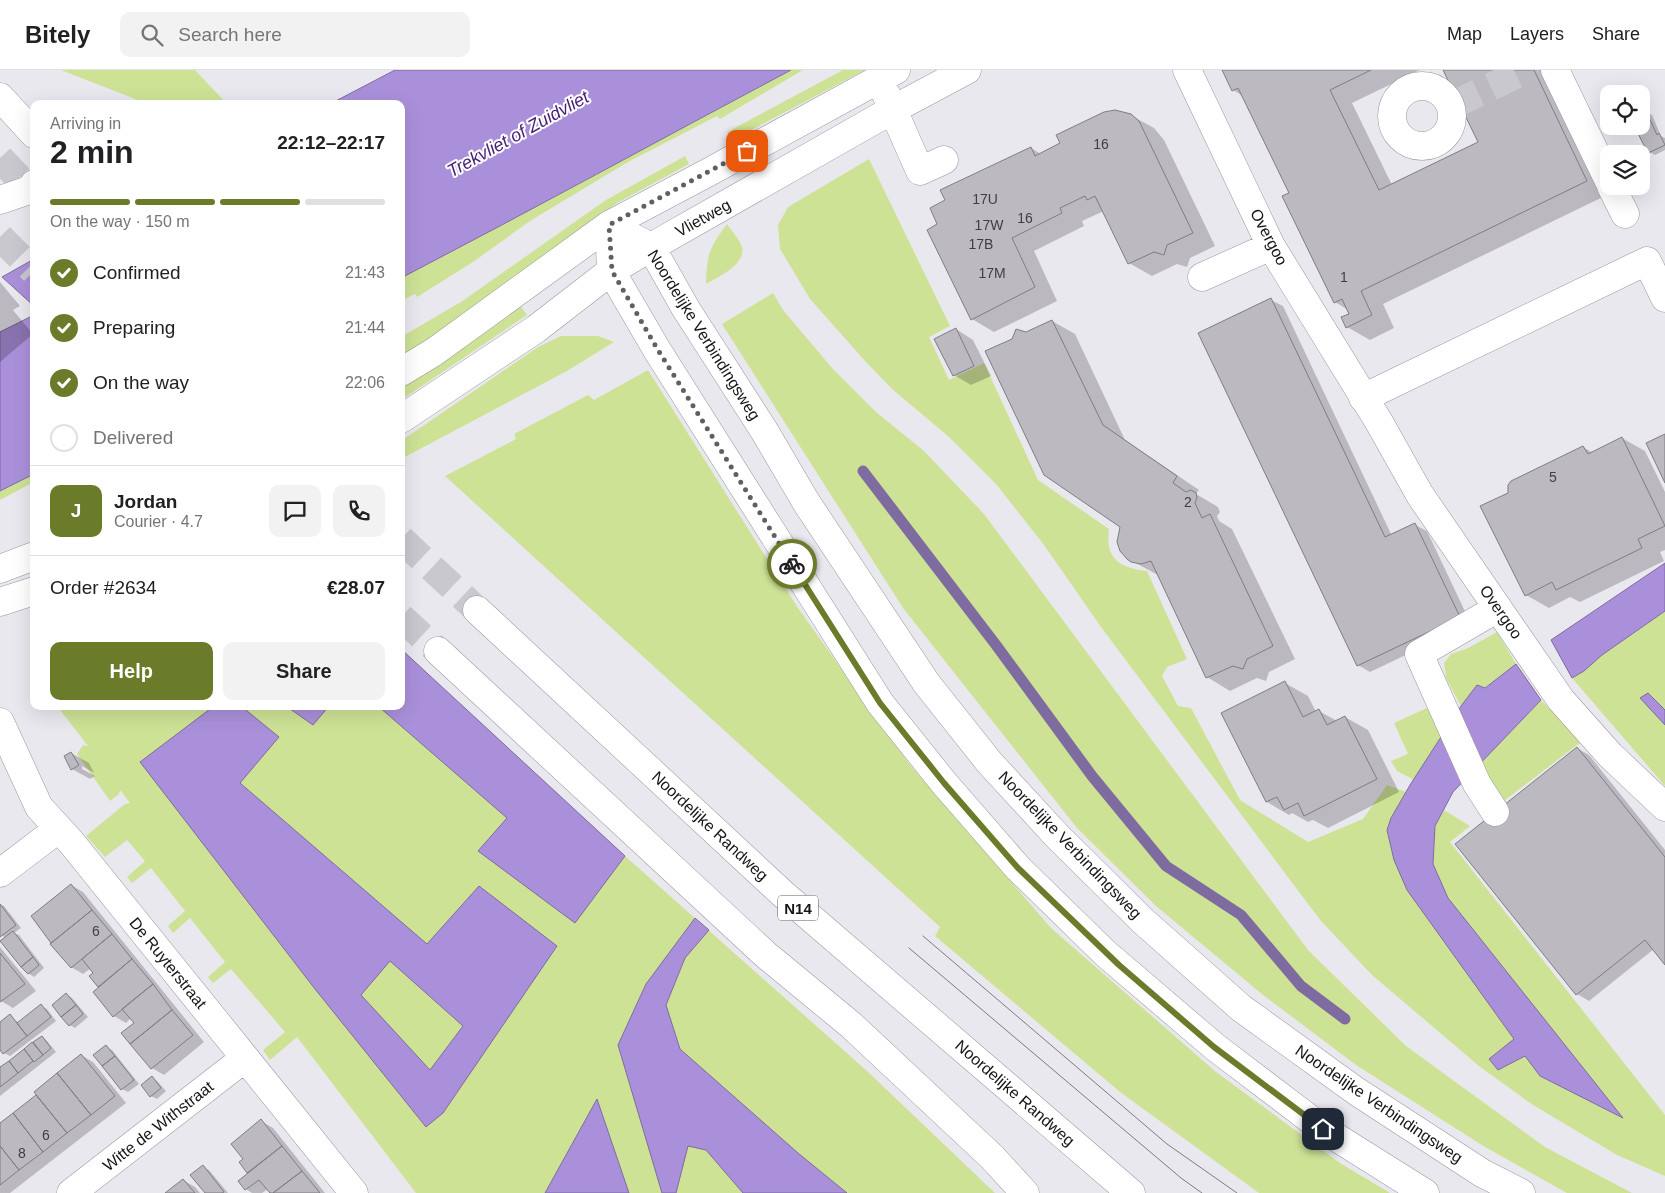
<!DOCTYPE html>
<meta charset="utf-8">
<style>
body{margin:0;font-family:Helvetica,sans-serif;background:#f2f2f2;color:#202124;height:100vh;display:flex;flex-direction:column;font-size:19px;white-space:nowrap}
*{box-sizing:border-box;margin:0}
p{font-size:16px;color:#757577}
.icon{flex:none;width:28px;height:28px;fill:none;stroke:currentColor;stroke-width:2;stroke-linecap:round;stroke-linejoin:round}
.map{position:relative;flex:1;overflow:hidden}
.drawer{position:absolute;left:30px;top:30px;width:375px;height:610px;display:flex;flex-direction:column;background:#fff;border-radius:10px;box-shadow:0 5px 20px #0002}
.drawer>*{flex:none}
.fabs{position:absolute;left:1600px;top:15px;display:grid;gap:10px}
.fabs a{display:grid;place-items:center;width:50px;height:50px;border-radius:10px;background:#fff;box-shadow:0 5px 20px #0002;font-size:25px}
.pin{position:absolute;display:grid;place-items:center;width:42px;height:42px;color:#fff;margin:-21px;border-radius:10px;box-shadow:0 2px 8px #0006}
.courier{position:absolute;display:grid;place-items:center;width:50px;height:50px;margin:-25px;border:4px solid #6a7b2a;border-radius:50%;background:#fff;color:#222;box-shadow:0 1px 6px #0007}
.head em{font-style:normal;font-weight:600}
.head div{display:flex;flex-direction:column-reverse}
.head{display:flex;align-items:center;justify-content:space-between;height:85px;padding:0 20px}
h1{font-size:32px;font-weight:600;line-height:38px}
.bar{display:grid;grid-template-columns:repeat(4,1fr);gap:8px 5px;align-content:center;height:60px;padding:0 20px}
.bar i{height:6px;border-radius:4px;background:#e0e0e0}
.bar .selected{background:#6a7b2a}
.bar p{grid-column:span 4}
.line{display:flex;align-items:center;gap:12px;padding:0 20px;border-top:1px solid #e0e0e0}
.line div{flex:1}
.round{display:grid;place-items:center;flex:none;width:52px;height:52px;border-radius:10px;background:#f2f2f2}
ol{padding:0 20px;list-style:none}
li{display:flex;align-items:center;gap:15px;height:55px}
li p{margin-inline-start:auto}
li .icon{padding:5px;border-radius:50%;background:#6a7b2a;color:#fff;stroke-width:4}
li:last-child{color:#757577}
li i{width:28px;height:28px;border:2px solid #e0e0e0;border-radius:50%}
.action{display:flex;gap:10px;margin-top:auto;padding:10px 20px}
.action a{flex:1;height:58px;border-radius:10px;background:#6a7b2a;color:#fff;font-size:20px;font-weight:600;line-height:58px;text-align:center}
.action a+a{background:#f2f2f2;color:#202124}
header{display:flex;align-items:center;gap:30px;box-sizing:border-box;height:70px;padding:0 25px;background:#fff;border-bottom:1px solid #e0e0e0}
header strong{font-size:24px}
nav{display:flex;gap:28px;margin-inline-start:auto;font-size:18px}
.search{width:350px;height:45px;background:#f2f2f2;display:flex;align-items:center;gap:12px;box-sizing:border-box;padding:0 18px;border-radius:10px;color:#757577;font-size:19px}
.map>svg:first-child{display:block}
.green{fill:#cee296}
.water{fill:#aa90da;stroke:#7e6ba0;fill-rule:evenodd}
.shadow{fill:#0003}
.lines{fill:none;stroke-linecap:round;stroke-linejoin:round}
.stream{stroke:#7e6ba0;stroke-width:11}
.building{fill:#bcbac0;stroke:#7e7d83}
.minor-tunnel{stroke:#cac8cf;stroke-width:28;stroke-dasharray:28 14;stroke-linecap:butt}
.major-tunnel{stroke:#cac8cf;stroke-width:28;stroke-dasharray:28 14;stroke-linecap:butt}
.minor-casing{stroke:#99979d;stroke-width:29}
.major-casing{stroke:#99979d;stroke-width:29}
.minor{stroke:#fff;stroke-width:28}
.major{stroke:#fff;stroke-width:28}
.tram{stroke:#7c7b7f;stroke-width:1}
.done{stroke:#605f63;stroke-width:5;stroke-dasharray:0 9}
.route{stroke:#6a7b2a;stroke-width:6}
.labels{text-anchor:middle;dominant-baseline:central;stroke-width:4;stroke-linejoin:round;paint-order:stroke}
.number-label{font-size:14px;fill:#403e41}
.shield{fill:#fff;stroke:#5c5b5d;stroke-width:1}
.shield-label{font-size:15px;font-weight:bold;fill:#161517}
.street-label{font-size:16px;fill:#161517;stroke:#fff}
.water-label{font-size:18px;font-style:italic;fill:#451f74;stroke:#fff}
</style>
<header>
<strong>Bitely</strong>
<div class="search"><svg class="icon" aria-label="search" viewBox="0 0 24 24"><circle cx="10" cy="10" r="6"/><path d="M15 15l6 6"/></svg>Search here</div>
<nav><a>Map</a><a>Layers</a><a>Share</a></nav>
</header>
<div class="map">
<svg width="1665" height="1123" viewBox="0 0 1665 1123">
<rect width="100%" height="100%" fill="#eae8ef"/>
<path class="green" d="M61 0H195L227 34H148Z
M791 0H803L720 49 717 46 628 92 530 151 473 192 417 227 415 224 401 231V208C532 140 661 69 791 0Z
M843 0H865L732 70 727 62Z
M685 86 689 94 617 133 473 240 401 290V267L461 232 606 130Z
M869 89 950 256 929 267 949 310 984 293 1038 410 1109 459C1105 489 1119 498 1147 501L1187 589 1167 597 1162 606 1178 636 1191 638 1240 730 1308 772 1363 749 1387 715 1406 722 1391 748 1407 820 1515 969 1489 989 1498 1000 1525 985 1540 1006 1621 1047 1448 828 1433 794 1435 756 1444 740 1470 756 1450 772 1665 1045V1106L1617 1085 1533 1035 1479 996 1372 905 1321 851 1299 822 1101 557 1044 475 996 414 949 367 892 319 866 292 810 229 780 179 778 155 788 137Z
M727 154C731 160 740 170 742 177 746 195 718 207 706 214 707 184 709 178 727 154Z
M773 223 783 240 833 299 876 342 924 381 984 444 1308 880 1406 976 1545 1077 1632 1123H1567L1485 1077 1356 995 1263 925 1156 836 1077 758 903 538 722 254Z
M517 231 527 245 401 330V314Z
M561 266H598L614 272 567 301 401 389V371L538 277Z
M648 300 798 538 910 695 1051 858 1216 1002 1340 1093 1390 1123H1259L1120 1022 935 866 940 857 445 406 516 369 514 364 588 325 594 330Z
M34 404V412L0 430V421Z
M1665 541V640L1648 623 1665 655V716L1572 608 1584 601 1602 585Z
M1497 562 1516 594 1484 618 1477 616 1461 636 1446 608 1444 593 1451 584 1468 578Z
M401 579 625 786 867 1001 995 1123H416L297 967 270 990 263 980 285 962 231 899 213 913 208 907 225 892 190 848 173 863 168 856 185 841 151 798 132 813 127 807 145 791 127 770 105 787 86 766 125 734 130 733 120 720 119 724 110 731 77 684 83 675 88 676 57 636H401Z
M1541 630 1581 672 1500 734 1482 692Z
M1427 638 1441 667 1414 710 1397 701 1391 691 1408 684 1394 653Z"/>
<path class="water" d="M395 0H791C661 69 532 140 401 208V34H330Z
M34 189V236L2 207Z
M34 245V404L0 421V262Z
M1665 493V541L1602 585 1584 601 1572 608 1551 570Z
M401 579 625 786 575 853 478 781 507 748 378 636H401Z
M1516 594 1541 630 1453 722 1435 756 1433 794 1448 828 1623 1048 1540 1006 1525 986 1498 1000 1489 989 1514 969 1407 820 1394 790 1387 760 1391 748 1410 715 1461 636 1477 615 1485 618Z
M1648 623 1665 640V655L1640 628Z
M214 636H241L279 667 240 713 427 874 479 816 557 876 443 1043 426 1057 315 919 140 692ZM390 891 463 956 430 1000 361 925Z
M286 636H329L313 655Z
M695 848 709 860 685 888 666 935 680 979 798 1083 847 1123H743L706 1080 688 1076 676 1123H662L618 975 646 914Z
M597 1029 629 1123H545Z"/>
<path class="shadow" d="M1223 0H1420L1352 33 1392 115 1479 73 1444 0H1550L1609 124 1383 234 1394 258 1370 270 1347 257 1350 244 1348 240 1335 232 1290 123 1243 26 1233 20Z
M1646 42 1652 45 1661 66 1665 68V80L1655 85 1649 82 1641 56Z
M1130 45 1154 58 1164 70 1215 176 1190 188 1187 197 1177 194 1152 206 1129 193 1104 141 1082 151 1084 156 1034 181 1057 231 994 262 972 249 939 155 1031 78 1041 84Z
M0 212 20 236 13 240 33 264 0 292Z
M1271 230 1283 236 1392 466 1415 455 1427 461 1471 554 1370 602 1358 595 1199 264Z
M1052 251 1075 264 1125 370 1199 420 1196 424 1218 437 1220 442 1217 446 1219 451 1232 459 1295 589 1269 602 1266 611 1257 608 1230 621 1207 607 1159 505 1156 504 1132 491 1122 456 1026 264Z
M956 259 973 270 991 306 971 315 954 305Z
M1622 368 1645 381 1665 422V480L1660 482 1664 491 1580 532 1570 527 1549 538 1526 525 1583 377 1593 383Z
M1285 613 1308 626 1316 642 1319 641 1337 651 1345 647 1368 660 1399 722 1328 758 1313 750 1308 752 1292 743 1289 745 1267 732Z
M1577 678 1589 685 1665 780V893L1654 879 1589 931 1577 924Z
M71 683 89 693 94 703 82 696V699L95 706 90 709 72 699Z
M71 815 83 822 204 972 164 1005 152 998 136 953 131 948 126 953 114 946 100 918 91 906 95 903 91 898 83 904 71 897 32 847Z
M0 834 4 836 21 858 14 863 19 865 44 898 34 907 28 903 6 868 0 864Z
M0 877 36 921 13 938 1 931 0 933Z
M66 924 72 928 88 947 75 958 70 955Z
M41 936 47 939 56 951 10 986 4 983 0 978V954L10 946 19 953Z
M42 967 47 971 56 982 0 1026V999Z
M106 977 112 980 139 1014 128 1022 122 1019 95 986Z
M81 985 93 992 126 1033 10 1123H0V1055L38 1025Z
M152 1008 157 1011 166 1021 157 1029 151 1026Z
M261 1051 273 1058 325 1123H272L268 1119 262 1123H252L246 1119 239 1111 249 1103 240 1093 244 1090Z
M203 1097 209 1100 228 1123H206Z
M183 1110 195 1117 200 1123H167Z"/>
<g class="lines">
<path class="stream" d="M863 401 996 575 1092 706 1166 796 1241 845 1301 916 1345 949"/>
</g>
<path class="building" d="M1222 0H1371L1330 20 1379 120 1478 72 1443 0H1534L1587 111 1361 221 1372 245 1346 258 1341 247 1349 244 1342 229 1334 233 1282 126 1289 123 1238 18 1232 21Z
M1115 40 1131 44 1139 51 1193 163 1167 175 1164 185 1154 182 1128 194 1095 126 1087 130 1085 126 1060 138 1062 143 1012 168 1035 217 971 250 927 160 937 154 930 138 945 130 940 120 1031 77 1035 86 1060 73 1056 65 1104 42Z
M1646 41 1657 65 1659 63 1665 75 1648 83 1634 56H1641V43Z
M1271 228 1385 467 1415 453 1460 547 1357 596 1198 263Z
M1052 250 1103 355 1177 406 1173 413 1186 422 1191 420 1196 423 1197 428 1195 433 1202 448 1210 444 1273 576 1247 589 1243 599 1233 596 1206 608 1151 491 1141 494 1131 492 1127 489 1120 481 1117 472 1120 457 1044 405 985 281 1012 269 1016 259 1026 262Z
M956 258 974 296 953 306 934 269Z
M1665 364V413L1646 373Z
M1622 367 1665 456 1638 469 1642 478 1556 520 1552 512 1525 526 1480 436 1508 423V415L1511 411 1583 376 1588 384Z
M1285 611 1303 647 1319 639 1327 655 1345 646 1377 709 1304 746 1298 733 1284 740 1277 727 1266 732 1221 643Z
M1577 677 1665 787V895L1645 870 1576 925 1455 774Z
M71 682 79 695 71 700 64 686Z
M71 814 92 840 51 873 31 846Z
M0 834 16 855 0 867Z
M92 840 112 864 71 898 50 874Z
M13 861 33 887 21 897 0 871Z
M112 864 132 889 98 917 89 906 93 903 82 889Z
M0 883 25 914 0 932Z
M33 887 39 895 28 904 21 897Z
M132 889 153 914 113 947 93 922Z
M153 914 172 940 130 974 121 963 134 953 122 939Z
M66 923 76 935 61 947 52 935Z
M41 934 51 947 27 966 17 953Z
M76 935 83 944 69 956 61 947Z
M172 940 193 965 151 999 130 974Z
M10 944 27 966 3 984 0 980V952Z
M42 966 51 978 43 985 33 972Z
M32 972 43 985 34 992 24 979Z
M106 975 115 986 102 996 93 985Z
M24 979 33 991 18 1003 9 991Z
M81 984 115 1026 91 1045 57 1003Z
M115 986 134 1010 121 1020 102 996Z
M9 991 18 1003 0 1017V997Z
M57 1003 91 1045 67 1063 34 1022Z
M152 1006 161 1018 150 1027 141 1015Z
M36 1025 67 1063 43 1082 13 1043Z
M13 1043 43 1082 19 1100 0 1076V1053Z
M261 1049 282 1076 247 1103 239 1092 243 1089 231 1074Z
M0 1076 19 1100 0 1115Z
M282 1076 302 1101 273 1123H270L259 1110 245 1120 238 1111Z
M203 1095 224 1122 222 1123H205L190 1105Z
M302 1101 320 1123H273Z
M183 1109 195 1123H165Z"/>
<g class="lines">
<path class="minor-tunnel" d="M1453 35 1526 0"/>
<path class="major-tunnel" d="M0 88 34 124
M0 167 34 201
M401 469 477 540
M401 547 438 581"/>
<defs>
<path id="minor" d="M1187 0 1271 176 1379 352 1420 425 1561 630 1610 685 1665 737
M1555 0 1609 111
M1392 46a30 30 0 1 1 60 0a30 30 0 1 1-60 0Z
M886 24 920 101 944 90
M0 27 34 64
M1611 116 1625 144
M0 130 32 119 34 114
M609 155 651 177 686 239 765 362 806 432 927 614 989 692 1058 767 1143 851 1241 938 1356 1021 1482 1103 1521 1123
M609 155 611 201 657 280 880 633 944 713 1018 798 1105 883 1215 977 1323 1059 1425 1123
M1202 207 1271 176
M401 302 434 282 609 155 709 102 896 0
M1363 328 1647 191 1665 228
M401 349 536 259 611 201 651 177 892 40 967 0
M0 499 34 486
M0 532 34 521
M0 652 39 737 71 772 354 1123
M1495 742 1477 714 1419 584 1498 538
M0 803 58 759
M71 1123 245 988"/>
<path id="major" d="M477 540 783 824 1131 1123
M438 581 766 885 851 955 992 1087 1025 1123"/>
</defs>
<use href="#minor" class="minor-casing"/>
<use href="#major" class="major-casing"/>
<use href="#minor" class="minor"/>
<use href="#major" class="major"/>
<path class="tram" d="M923 866 1167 1074 1237 1123
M909 878 1181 1108 1202 1123"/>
</g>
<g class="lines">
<path class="done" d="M747 81 609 155 612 201 658 280 792 494"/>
<path class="route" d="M792 494 880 633 944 713 1018 798 1119 895 1214 977 1323 1059"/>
</g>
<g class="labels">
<g class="number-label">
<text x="1101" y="74">16</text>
<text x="985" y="129">17U</text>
<text x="1025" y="148">16</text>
<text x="989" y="155">17W</text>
<text x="981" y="174">17B</text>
<text x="992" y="203">17M</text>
<text x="1344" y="207">1</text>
<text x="1553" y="407">5</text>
<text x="1188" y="432">2</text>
<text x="96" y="861">6</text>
<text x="46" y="1065">6</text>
<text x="22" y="1083">8</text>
</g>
<rect class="shield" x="778" y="825.5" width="40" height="25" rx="4"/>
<g class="shield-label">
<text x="798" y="838">N14</text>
</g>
<g class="street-label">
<text transform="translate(703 148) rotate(-29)">Vlietweg</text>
<text transform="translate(1269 167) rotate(62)">Overgoo</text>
<text transform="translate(704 265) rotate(58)">Noordelijke Verbindingsweg</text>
<text transform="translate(1501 542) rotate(55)">Overgoo</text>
<text transform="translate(710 756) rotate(43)">Noordelijke Randweg</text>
<text transform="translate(1070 775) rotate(46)">Noordelijke Verbindingsweg</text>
<text transform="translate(168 893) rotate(51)">De Ruyterstraat</text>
<text transform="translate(1015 1023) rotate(41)">Noordelijke Randweg</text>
<text transform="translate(1379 1034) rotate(34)">Noordelijke Verbindingsweg</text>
<text transform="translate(158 1056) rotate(-38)">Witte de Withstraat</text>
</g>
<g class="water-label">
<text transform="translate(518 64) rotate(-29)">Trekvliet of Zuidvliet</text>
</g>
</g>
</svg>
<div class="fabs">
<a><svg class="icon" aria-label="locate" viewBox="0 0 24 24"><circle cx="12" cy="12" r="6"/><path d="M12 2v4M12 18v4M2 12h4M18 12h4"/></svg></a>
<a><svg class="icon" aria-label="layers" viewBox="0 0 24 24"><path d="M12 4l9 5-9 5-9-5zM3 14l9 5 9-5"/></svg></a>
</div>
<div class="pin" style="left:747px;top:81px;background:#ea580c"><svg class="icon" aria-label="bag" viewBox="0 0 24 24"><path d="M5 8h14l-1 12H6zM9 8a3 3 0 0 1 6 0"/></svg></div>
<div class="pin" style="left:1323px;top:1059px;background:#1f2937"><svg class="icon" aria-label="home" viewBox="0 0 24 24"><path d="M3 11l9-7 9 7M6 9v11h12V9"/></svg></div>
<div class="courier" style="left:792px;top:494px"><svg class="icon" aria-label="bike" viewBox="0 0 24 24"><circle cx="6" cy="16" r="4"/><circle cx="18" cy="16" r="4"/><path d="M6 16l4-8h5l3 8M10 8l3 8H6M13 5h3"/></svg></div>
<section class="drawer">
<div class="head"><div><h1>2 min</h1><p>Arriving in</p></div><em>22:12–22:17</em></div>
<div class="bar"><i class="selected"></i><i class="selected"></i><i class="selected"></i><i></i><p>On the way · 150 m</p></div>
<ol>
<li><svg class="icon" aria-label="check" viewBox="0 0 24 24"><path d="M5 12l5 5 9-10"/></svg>Confirmed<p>21:43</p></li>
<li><svg class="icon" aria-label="check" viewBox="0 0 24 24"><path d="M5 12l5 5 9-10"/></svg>Preparing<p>21:44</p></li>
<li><svg class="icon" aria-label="check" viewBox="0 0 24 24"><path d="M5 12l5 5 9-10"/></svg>On the way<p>22:06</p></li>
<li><i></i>Delivered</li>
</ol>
<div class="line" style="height:90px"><b class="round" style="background:#6a7b2a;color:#fff">J</b><div><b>Jordan</b><p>Courier · 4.7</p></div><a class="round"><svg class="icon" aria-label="chat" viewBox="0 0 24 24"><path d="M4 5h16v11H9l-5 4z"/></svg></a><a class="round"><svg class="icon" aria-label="phone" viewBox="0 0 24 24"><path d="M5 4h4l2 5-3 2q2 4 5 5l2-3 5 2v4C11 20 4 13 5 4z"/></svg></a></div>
<div class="line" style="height:65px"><div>Order #2634</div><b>€28.07</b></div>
<div class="action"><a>Help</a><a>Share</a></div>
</section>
</div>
